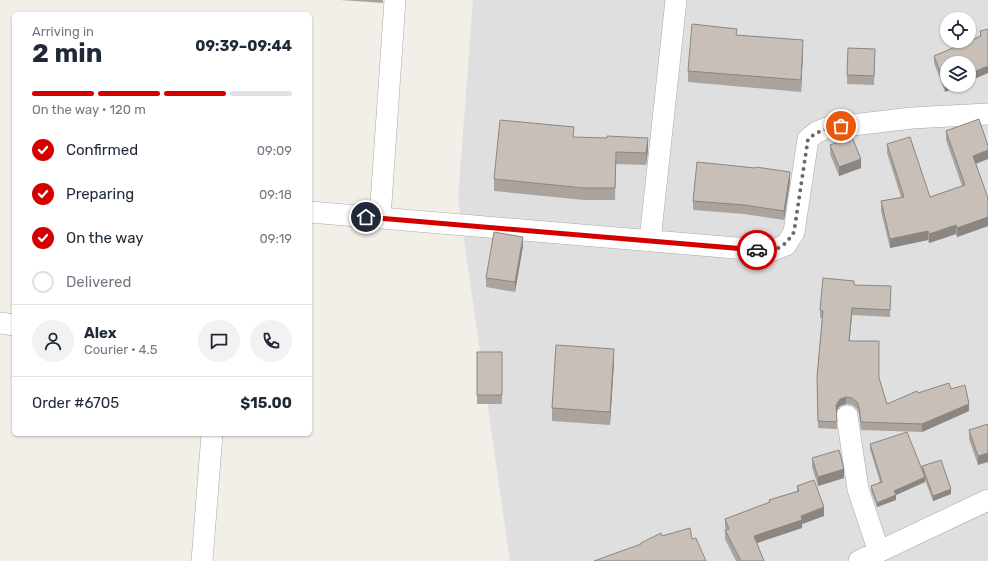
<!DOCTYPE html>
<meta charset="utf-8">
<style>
body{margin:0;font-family:Rubik,sans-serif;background:#f2f2f3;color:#1f2937;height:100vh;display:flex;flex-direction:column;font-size:15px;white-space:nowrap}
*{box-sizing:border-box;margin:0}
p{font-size:13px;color:#747a83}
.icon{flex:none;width:22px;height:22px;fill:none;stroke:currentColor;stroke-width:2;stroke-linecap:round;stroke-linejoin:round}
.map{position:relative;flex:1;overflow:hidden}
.panel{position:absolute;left:12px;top:12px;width:300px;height:424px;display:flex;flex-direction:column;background:#fff;border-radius:6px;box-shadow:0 1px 3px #0004}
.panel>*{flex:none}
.fabs{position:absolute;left:940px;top:12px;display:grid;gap:8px}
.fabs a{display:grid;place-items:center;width:36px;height:36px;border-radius:50%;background:#fff;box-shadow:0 1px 3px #0004;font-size:20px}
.pin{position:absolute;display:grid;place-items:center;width:34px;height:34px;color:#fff;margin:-17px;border:2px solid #fff;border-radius:50%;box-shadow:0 1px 4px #0007}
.courier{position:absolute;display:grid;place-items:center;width:40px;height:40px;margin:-20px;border:3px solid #d40000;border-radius:50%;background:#fff;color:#222;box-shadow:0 1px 5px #0007}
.overview em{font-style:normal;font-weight:700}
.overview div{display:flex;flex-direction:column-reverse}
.overview{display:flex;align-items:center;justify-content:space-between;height:68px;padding:0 20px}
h1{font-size:26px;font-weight:700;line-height:30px}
.bar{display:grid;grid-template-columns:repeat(4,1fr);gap:6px 4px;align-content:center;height:48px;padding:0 20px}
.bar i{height:5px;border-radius:3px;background:#e0e1e3}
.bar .active{background:#d40000}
.bar p{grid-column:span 4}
.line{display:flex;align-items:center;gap:10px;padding:0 20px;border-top:1px solid #e0e1e3}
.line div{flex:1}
.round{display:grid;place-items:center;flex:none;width:42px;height:42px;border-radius:21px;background:#f2f2f3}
ol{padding:0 20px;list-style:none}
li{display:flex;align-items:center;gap:12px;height:44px}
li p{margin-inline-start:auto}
li .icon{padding:4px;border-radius:50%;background:#d40000;color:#fff;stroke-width:4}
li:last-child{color:#747a83}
li i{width:22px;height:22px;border:2px solid #e0e1e3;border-radius:50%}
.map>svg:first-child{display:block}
.residential{fill:#e0dfdf;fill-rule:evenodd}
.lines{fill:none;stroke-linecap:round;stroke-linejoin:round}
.minor-casing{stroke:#a9a9a9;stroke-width:22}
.minor{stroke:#fff;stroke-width:21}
.wall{fill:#aba49e}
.shaded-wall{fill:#8b8681}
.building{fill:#c7bfb8;stroke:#8b8681}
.done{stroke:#6b6a68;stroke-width:4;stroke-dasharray:0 7.2}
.route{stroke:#d40000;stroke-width:5}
</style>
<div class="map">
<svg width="988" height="561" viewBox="0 0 988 561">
<rect width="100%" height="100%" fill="#f2efe9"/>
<path class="residential" d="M473 0H988V561H510L458 199ZM947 19H969V41H947ZM947 63H969V85H947Z"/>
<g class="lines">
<defs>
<path id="minor" d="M310 212 771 251 786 245 794 232 808 139 817 132 827 128 912 118 988 114
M380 218 395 0
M650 240 676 0
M0 323 14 325
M847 416 858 489 879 552
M202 561 212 434
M859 561 988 500"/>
</defs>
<use href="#minor" class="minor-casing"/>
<use href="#minor" class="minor"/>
</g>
<path class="wall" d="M340 0H383V3Z
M988 29V73L969 81V63L947 85H960L945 92 934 63V56L980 36V31Z
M737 36 803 51 801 92 688 82V71Z
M875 58 874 85 847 84V75Z
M946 131 976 164 988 198V226L957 237 956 234 929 243 928 240 890 248 881 211V201L901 197 887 153V144L930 197 962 186 946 140Z
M574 137 648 150 646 165 616 164 615 200H584L494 191V179Z
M830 145 861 168 839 176 830 154Z
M790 181 784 220 744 214 693 210V201Z
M523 246 515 292 486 287V278Z
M854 285 891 293 890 317 852 315 849 341 879 378 887 404 918 393 951 389 969 411 922 432 861 430 859 414 857 409 852 405 846 404 840 406 836 411 837 429 818 428 817 377 822 318H820V310Z
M477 352H502V404H477Z
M614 362 610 425 552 421V408Z
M988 424 978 465 969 439V430Z
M870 444 922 469V466L951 494 933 501 925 480V482L896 495V500L877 507 871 491V486L880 482 870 449Z
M812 458 844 478 818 486 812 467Z
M797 486 824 516 802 524V528L757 543 764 561H736L725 539V530H726L725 527V519L769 503V500L797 491Z"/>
<path class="shaded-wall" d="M803 40V51L801 92V80Z
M988 66V73L969 81V74Z
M947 83V85H960L945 92V84Z
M648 138V150L646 165V153Z
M988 150V159L973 165V156Z
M861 159V168L839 176V167Z
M790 172V181L784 220V211Z
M988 217V226L957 237V228Z
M956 225V234L929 243V234Z
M928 231V240L890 248V239Z
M523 237V246L515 292V282Z
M852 308V315L849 349V341Z
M614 349V362L610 425V412Z
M846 397V404L840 406 836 412V405L840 399Z
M969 404V411L922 432V424Z
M988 453V462L978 465V456Z
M844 469V478L818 486V477Z
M925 477V482L896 495V500L877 507V503L894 491Z
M951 489V494L933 501V496Z
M824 507V516L802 524V528L754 544V536L801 516Z"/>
<path class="building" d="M692 24 737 29 736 35 803 40 801 80 688 71Z
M988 29V66L969 74V63H947V83L945 84 934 56 981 36 980 31Z
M848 48 875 49 874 76 847 75Z
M979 119 988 146V150L973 156 988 198V217L957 228 956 225 929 234 928 231 890 239 881 201 904 197 887 144 910 137 930 197 965 185 946 131Z
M500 120 574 127 573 137 607 138V136L648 138 646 153 616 152 615 188H584L494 179Z
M852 137 861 159 839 167 830 145Z
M697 162 755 168 756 167 790 172 784 211 744 205 693 201Z
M494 232 523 237 515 282 486 278Z
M823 278 854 281V285L891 286 890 310 852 308 849 341H879V378L887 404 917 391 918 393 949 383 951 389 965 385 969 404 922 424 861 422 859 407 857 402 852 398 846 397 840 399 836 405 837 422 818 421 817 377 823 311 820 310Z
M556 345 614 349 610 412 552 408Z
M477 352H502V395H477Z
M988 424V453L978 456 969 430Z
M907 432 925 477 894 491 896 495 877 503 871 486 882 482 870 444Z
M839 450 844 469 818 477 812 458Z
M941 460 951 489 933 496 922 466Z
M814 480 824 507 801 516 802 520 754 536 764 561H741L725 530 729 529 725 519 770 502 769 500 799 491 797 486Z
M690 528 692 539 696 538 706 561H594L641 544V543L661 533 662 536Z"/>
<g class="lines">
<path class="done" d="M757 250C777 251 783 249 794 232L808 139C819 130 828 128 841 126"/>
<path class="route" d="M366 217 757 250"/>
</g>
</svg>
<div class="fabs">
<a><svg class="icon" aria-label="locate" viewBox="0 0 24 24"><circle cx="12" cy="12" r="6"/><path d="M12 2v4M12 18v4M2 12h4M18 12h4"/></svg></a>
<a><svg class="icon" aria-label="layers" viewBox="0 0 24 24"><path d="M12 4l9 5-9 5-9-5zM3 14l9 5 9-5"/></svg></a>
</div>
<div class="pin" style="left:841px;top:126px;background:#ea580c"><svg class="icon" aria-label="bag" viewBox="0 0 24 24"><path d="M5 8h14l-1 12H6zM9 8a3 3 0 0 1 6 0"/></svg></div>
<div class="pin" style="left:366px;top:217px;background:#1f2937"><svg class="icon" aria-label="home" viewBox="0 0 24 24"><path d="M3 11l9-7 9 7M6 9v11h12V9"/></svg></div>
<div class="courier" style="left:757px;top:250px"><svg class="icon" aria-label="car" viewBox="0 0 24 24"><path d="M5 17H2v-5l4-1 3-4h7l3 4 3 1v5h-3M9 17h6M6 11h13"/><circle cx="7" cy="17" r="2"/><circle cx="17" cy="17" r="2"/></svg></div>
<section class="panel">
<div class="overview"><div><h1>2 min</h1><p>Arriving in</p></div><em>09:39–09:44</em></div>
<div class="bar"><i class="active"></i><i class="active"></i><i class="active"></i><i></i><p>On the way · 120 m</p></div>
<ol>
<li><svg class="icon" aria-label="check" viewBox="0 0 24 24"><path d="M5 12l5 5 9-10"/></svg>Confirmed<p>09:09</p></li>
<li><svg class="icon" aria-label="check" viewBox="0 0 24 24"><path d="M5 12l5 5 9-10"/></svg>Preparing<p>09:18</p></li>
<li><svg class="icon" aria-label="check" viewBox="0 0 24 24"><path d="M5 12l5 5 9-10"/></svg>On the way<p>09:19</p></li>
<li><i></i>Delivered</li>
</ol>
<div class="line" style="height:72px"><a class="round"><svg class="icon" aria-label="person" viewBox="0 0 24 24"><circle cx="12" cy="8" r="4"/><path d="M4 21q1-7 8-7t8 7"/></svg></a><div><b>Alex</b><p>Courier · 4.5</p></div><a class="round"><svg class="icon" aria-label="chat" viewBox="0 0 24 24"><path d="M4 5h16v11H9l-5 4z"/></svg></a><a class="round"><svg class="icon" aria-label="phone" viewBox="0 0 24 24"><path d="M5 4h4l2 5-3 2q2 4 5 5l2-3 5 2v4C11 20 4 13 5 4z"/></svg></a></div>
<div class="line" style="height:52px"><div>Order #6705</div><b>$15.00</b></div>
</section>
</div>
